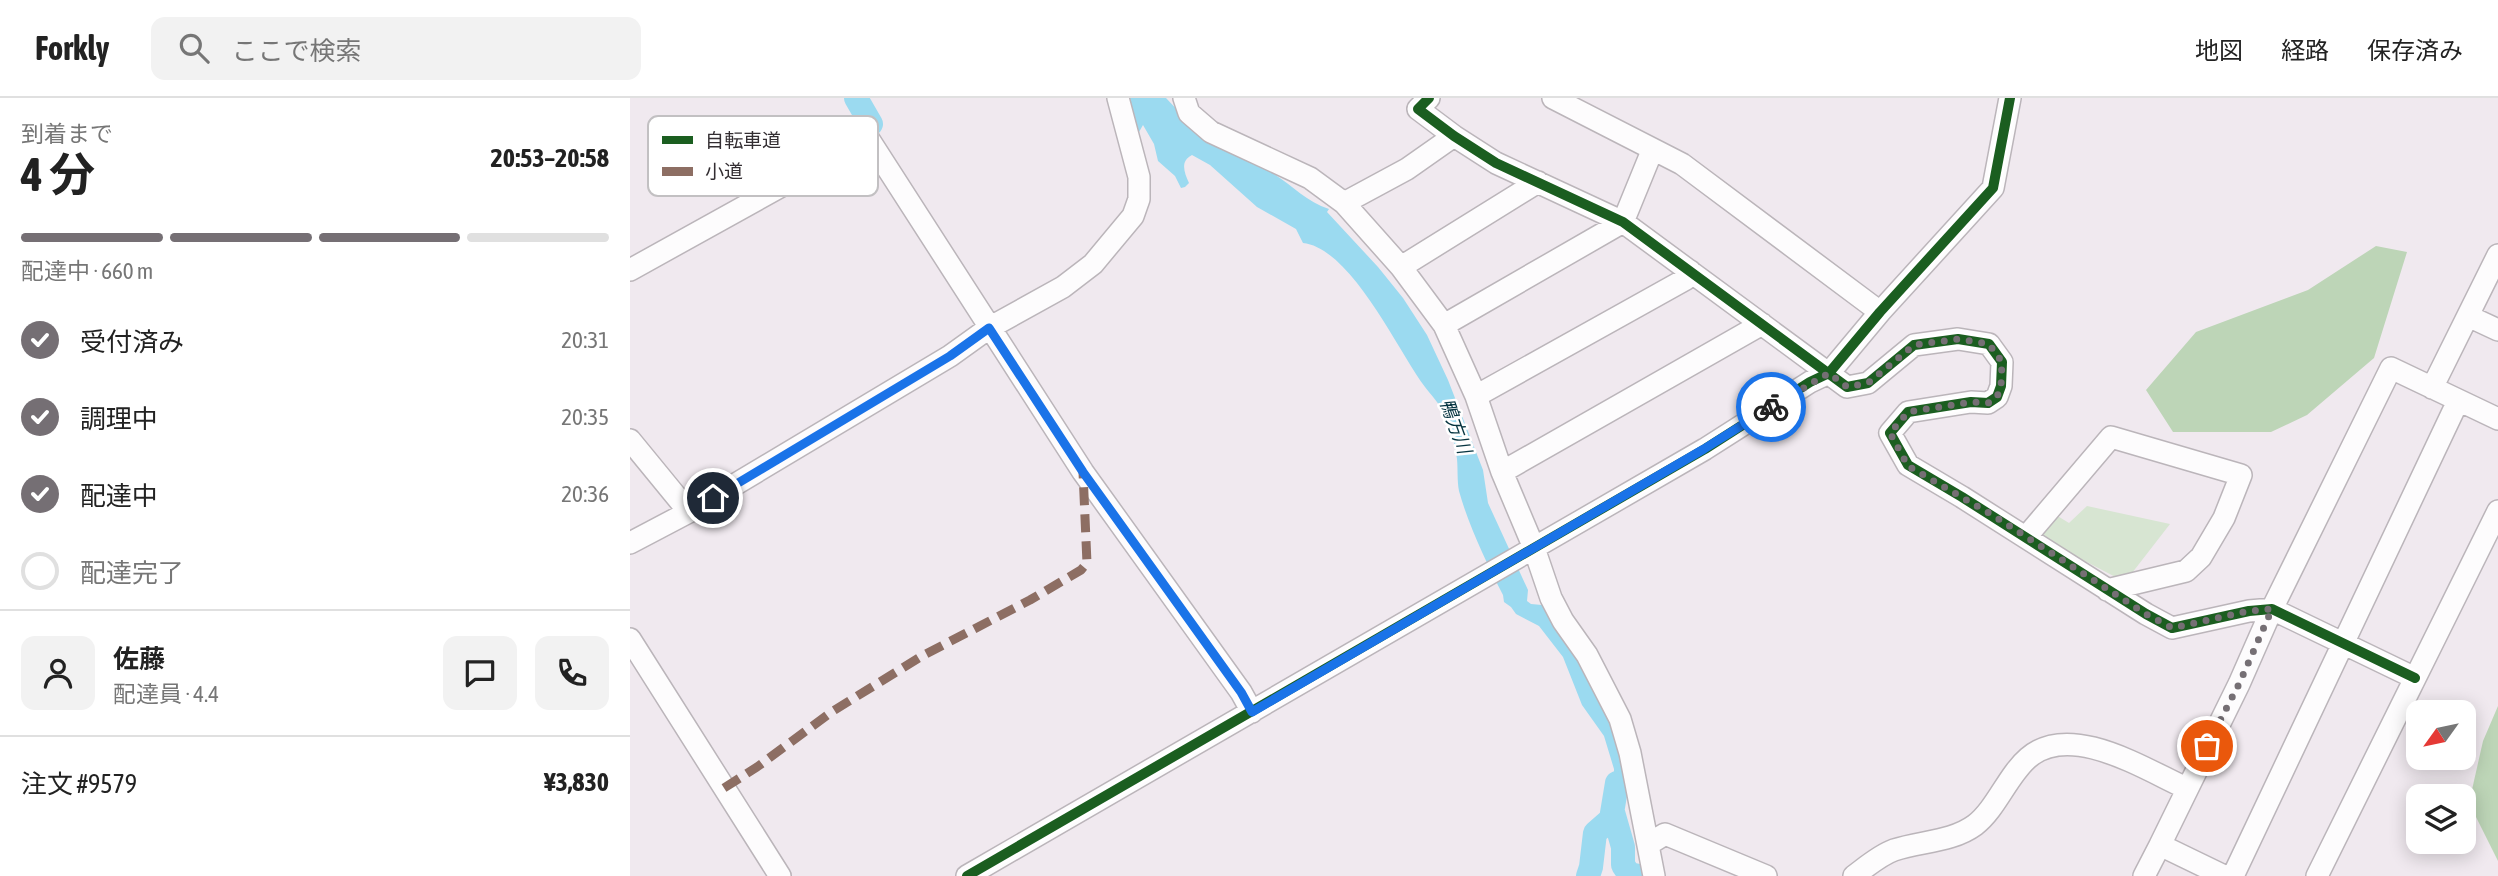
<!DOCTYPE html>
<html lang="ja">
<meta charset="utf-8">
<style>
body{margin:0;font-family:"Asap Condensed","Noto Sans JP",sans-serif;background:#f2f2f2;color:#222;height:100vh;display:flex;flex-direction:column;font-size:26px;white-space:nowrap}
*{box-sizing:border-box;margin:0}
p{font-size:23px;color:#767676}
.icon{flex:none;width:38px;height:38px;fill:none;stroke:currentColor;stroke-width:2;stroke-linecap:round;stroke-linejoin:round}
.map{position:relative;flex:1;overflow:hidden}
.side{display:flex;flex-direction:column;background:#fff;width:630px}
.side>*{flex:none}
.needle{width:46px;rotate:237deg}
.fabs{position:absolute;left:1776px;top:602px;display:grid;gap:14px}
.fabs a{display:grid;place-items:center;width:70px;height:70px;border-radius:14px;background:#fff;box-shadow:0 4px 18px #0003;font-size:35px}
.pin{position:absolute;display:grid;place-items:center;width:60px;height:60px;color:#fff;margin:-30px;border:4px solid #fff;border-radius:50%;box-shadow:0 2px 7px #0007}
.courier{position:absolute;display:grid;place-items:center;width:70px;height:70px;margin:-35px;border:5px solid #1a73e8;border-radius:50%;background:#fff;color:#222;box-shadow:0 2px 9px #0007}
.headline em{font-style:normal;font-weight:700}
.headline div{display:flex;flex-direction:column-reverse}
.headline{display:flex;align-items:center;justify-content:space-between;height:119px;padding:0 21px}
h1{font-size:46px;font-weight:700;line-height:52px}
.bar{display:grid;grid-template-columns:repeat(4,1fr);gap:10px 7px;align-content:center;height:84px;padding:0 21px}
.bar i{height:9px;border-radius:5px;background:#e0e0e0}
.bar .on{background:#756f74}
.bar p{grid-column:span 4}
.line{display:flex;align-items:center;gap:18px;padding:0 21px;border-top:2px solid #e0e0e0}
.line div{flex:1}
.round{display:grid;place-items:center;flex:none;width:74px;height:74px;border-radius:14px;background:#f2f2f2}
ol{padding:0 21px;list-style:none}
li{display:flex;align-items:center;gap:21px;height:77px}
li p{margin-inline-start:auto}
li .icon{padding:7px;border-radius:50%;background:#756f74;color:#fff;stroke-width:4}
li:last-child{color:#767676}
li i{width:38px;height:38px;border:4px solid #e0e0e0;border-radius:50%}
header{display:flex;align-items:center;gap:42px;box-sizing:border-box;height:98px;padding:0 35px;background:#fff;border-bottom:2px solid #e0e0e0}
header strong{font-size:33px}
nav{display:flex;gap:38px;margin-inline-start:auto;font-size:24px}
.search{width:490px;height:63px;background:#f2f2f2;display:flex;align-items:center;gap:18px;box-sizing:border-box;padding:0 24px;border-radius:14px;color:#767676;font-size:26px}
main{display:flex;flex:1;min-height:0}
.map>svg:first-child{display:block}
.green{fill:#d7e5d2}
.forest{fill:#bdd5b7}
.water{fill:#9bdaf0}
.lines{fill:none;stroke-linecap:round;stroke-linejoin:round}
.river{stroke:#9bdaf0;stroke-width:24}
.minor-casing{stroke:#bbb5ba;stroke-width:24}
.minor{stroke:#fdfcfd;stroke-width:21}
.quiet{stroke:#8d6e63;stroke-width:9;stroke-dasharray:18 9;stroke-linecap:butt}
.cycleway-casing{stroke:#fff;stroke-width:15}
.cycleway{stroke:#1b5e20;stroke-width:10}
.done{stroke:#756f74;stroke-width:7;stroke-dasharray:0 12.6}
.route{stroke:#1a73e8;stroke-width:9}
.labels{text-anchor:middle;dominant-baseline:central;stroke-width:5;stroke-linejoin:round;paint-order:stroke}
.water-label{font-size:19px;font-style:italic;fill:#073541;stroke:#fff}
.key{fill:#fff;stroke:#c2c0c2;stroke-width:2}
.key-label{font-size:19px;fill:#332e32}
</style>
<header>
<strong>Forkly</strong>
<div class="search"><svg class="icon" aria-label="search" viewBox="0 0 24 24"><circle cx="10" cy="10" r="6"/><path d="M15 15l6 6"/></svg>ここで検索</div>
<nav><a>地図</a><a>経路</a><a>保存済み</a></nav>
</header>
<main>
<section class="side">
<div class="headline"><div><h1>4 分</h1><p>到着まで</p></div><em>20:53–20:58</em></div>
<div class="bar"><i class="on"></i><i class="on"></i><i class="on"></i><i></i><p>配達中 · 660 m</p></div>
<ol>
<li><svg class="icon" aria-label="check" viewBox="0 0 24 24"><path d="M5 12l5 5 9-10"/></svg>受付済み<p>20:31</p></li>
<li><svg class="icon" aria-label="check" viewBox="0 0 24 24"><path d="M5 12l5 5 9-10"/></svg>調理中<p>20:35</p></li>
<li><svg class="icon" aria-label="check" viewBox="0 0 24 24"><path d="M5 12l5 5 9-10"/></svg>配達中<p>20:36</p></li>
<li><i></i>配達完了</li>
</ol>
<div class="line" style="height:126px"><a class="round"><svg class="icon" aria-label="person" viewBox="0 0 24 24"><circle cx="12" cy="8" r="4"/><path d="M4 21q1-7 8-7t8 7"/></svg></a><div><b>佐藤</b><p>配達員 · 4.4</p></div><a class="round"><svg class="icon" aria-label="chat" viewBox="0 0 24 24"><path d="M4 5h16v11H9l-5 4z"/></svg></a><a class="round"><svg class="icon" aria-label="phone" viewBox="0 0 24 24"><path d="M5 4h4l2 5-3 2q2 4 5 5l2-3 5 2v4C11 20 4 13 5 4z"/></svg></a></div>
<div class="line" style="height:91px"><div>注文 #9579</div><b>¥3,830</b></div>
</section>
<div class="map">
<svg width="1868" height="778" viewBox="0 0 1868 778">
<rect width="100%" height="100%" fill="#f0e9ef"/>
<path class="green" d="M1457 408 1540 426 1495 484 1407 438 1421 414 1439 425Z"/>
<path class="forest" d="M1746 148 1777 154 1744 260 1677 317 1641 334H1543L1516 292 1566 234 1678 192Z
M1868 608V763L1839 705 1853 643Z"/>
<path class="water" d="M500 0H536C569 37 603 50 644 76 663 88 677 104 699 111L697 114 748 169 773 200 797 237 818 282 853 372 858 405 898 492 897 503 901 506 912 507 918 516 960 581 982 624 994 676 988 719H976L981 705 980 690 984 679V671L974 638 952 607 933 559 909 528 886 516 881 509 874 504 873 497C857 466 838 426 829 393 827 382 828 372 827 361 825 347 820 327 814 315 809 305 801 297 795 289 768 253 721 150 673 145L666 131 627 109 580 67 562 57C550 63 554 74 559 85L555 89 551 90 545 78 528 63 524 46 513 27 509 34 507 33Z"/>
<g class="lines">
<path class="river" d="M226 0 241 26
M983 714 993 749V767L999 776 1009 778
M958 778 961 769 965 735 981 721 987 685"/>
<defs>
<path id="minor" d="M554 0 559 15 581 34 680 80 714 105
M799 0 788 11 824 38 866 65 993 124 1217 289 1238 285 1284 247 1328 241 1359 246 1372 264 1371 288 1367 299 1358 305 1341 304 1278 314 1260 335 1278 367 1332 399 1516 516 1542 530 1619 513 1642 511 1785 580
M923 0 1052 66 1250 214
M824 38 777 71 714 105 771 169 814 227 846 298 872 374 904 450 921 500 933 523 957 557 990 621 1000 655 1024 778
M771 169 908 84
M0 172 238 40 453 374 611 594 622 614
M1838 218 1868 232
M814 227 993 124 1022 53
M1802 290 1868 157
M846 298 1056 181 1060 173
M0 342 59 414
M872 374 1132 226
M1396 439 1481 339 1611 377 1594 420 1571 459 1556 473 1477 492
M0 445 59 414 320 258 359 230 433 189 463 166 503 118 509 101V79L488 0
M0 541 150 778
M1019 746 1035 736 1136 778
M337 778 1075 351 1180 284 1199 275 1250 214 1363 90 1380 0
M1224 778C1236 769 1250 757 1264 752 1291 743 1322 744 1345 727 1366 711 1378 677 1398 660 1440 623 1514 671 1556 690
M1514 778 1530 747
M1594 778 1530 747 1609 586 1642 511 1761 270 1868 321
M1603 778 1828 303
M1687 778 1868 413"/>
</defs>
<use href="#minor" class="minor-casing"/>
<use href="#minor" class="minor"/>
<path class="quiet" d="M94 690 127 669 203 613 292 558 400 502 451 472 457 465 453 374"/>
<defs>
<path id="cycleway" d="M799 0 788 11 824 38 866 65 993 124 1217 289 1238 285 1284 247 1328 241 1359 246 1372 264 1371 288 1367 299 1358 305 1341 304 1278 314 1260 335 1278 367 1332 399 1516 516 1542 530 1619 513 1642 511 1785 580
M337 778 1075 351 1180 284 1199 275 1250 214 1363 90 1380 0"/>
</defs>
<use href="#cycleway" class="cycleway-casing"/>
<use href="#cycleway" class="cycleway"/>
</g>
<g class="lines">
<path class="done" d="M1141 309 1199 275 1217 289 1238 285 1284 247 1328 241 1359 246 1372 264 1371 288 1367 299 1358 305 1341 304 1278 314 1260 335 1278 368 1364 418 1516 516 1542 530 1619 513 1642 511 1609 586 1577 648"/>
<path class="route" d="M83 400 320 258 359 230 453 374 611 594 622 614 1074 351 1141 309"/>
</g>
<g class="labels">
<g class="water-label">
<text transform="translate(826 328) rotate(70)">鴨方川</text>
</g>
</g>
<rect x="18" y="18" width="230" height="80" rx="10" class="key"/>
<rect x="32" y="38" width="31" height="8" fill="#1b5e20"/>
<rect x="32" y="69" width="31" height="9" fill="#8d6e63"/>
<g class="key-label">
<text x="75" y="49">自転車道</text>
<text x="75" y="80">小道</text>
</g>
</svg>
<div class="fabs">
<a><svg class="needle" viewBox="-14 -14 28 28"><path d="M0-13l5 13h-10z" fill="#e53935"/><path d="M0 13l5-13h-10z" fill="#767676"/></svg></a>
<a><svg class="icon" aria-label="layers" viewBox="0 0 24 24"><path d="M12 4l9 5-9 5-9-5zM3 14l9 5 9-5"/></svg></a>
</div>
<div class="pin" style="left:1577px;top:648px;background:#ea580c"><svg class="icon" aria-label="bag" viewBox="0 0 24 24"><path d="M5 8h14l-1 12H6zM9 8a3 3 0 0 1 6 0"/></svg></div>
<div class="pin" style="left:83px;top:400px;background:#1f2937"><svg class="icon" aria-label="home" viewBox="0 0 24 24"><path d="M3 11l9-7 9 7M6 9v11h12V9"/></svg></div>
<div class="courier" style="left:1141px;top:309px"><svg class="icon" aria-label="bike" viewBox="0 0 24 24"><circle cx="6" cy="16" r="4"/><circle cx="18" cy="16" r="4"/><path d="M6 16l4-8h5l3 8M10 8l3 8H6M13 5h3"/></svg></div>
</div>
</main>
